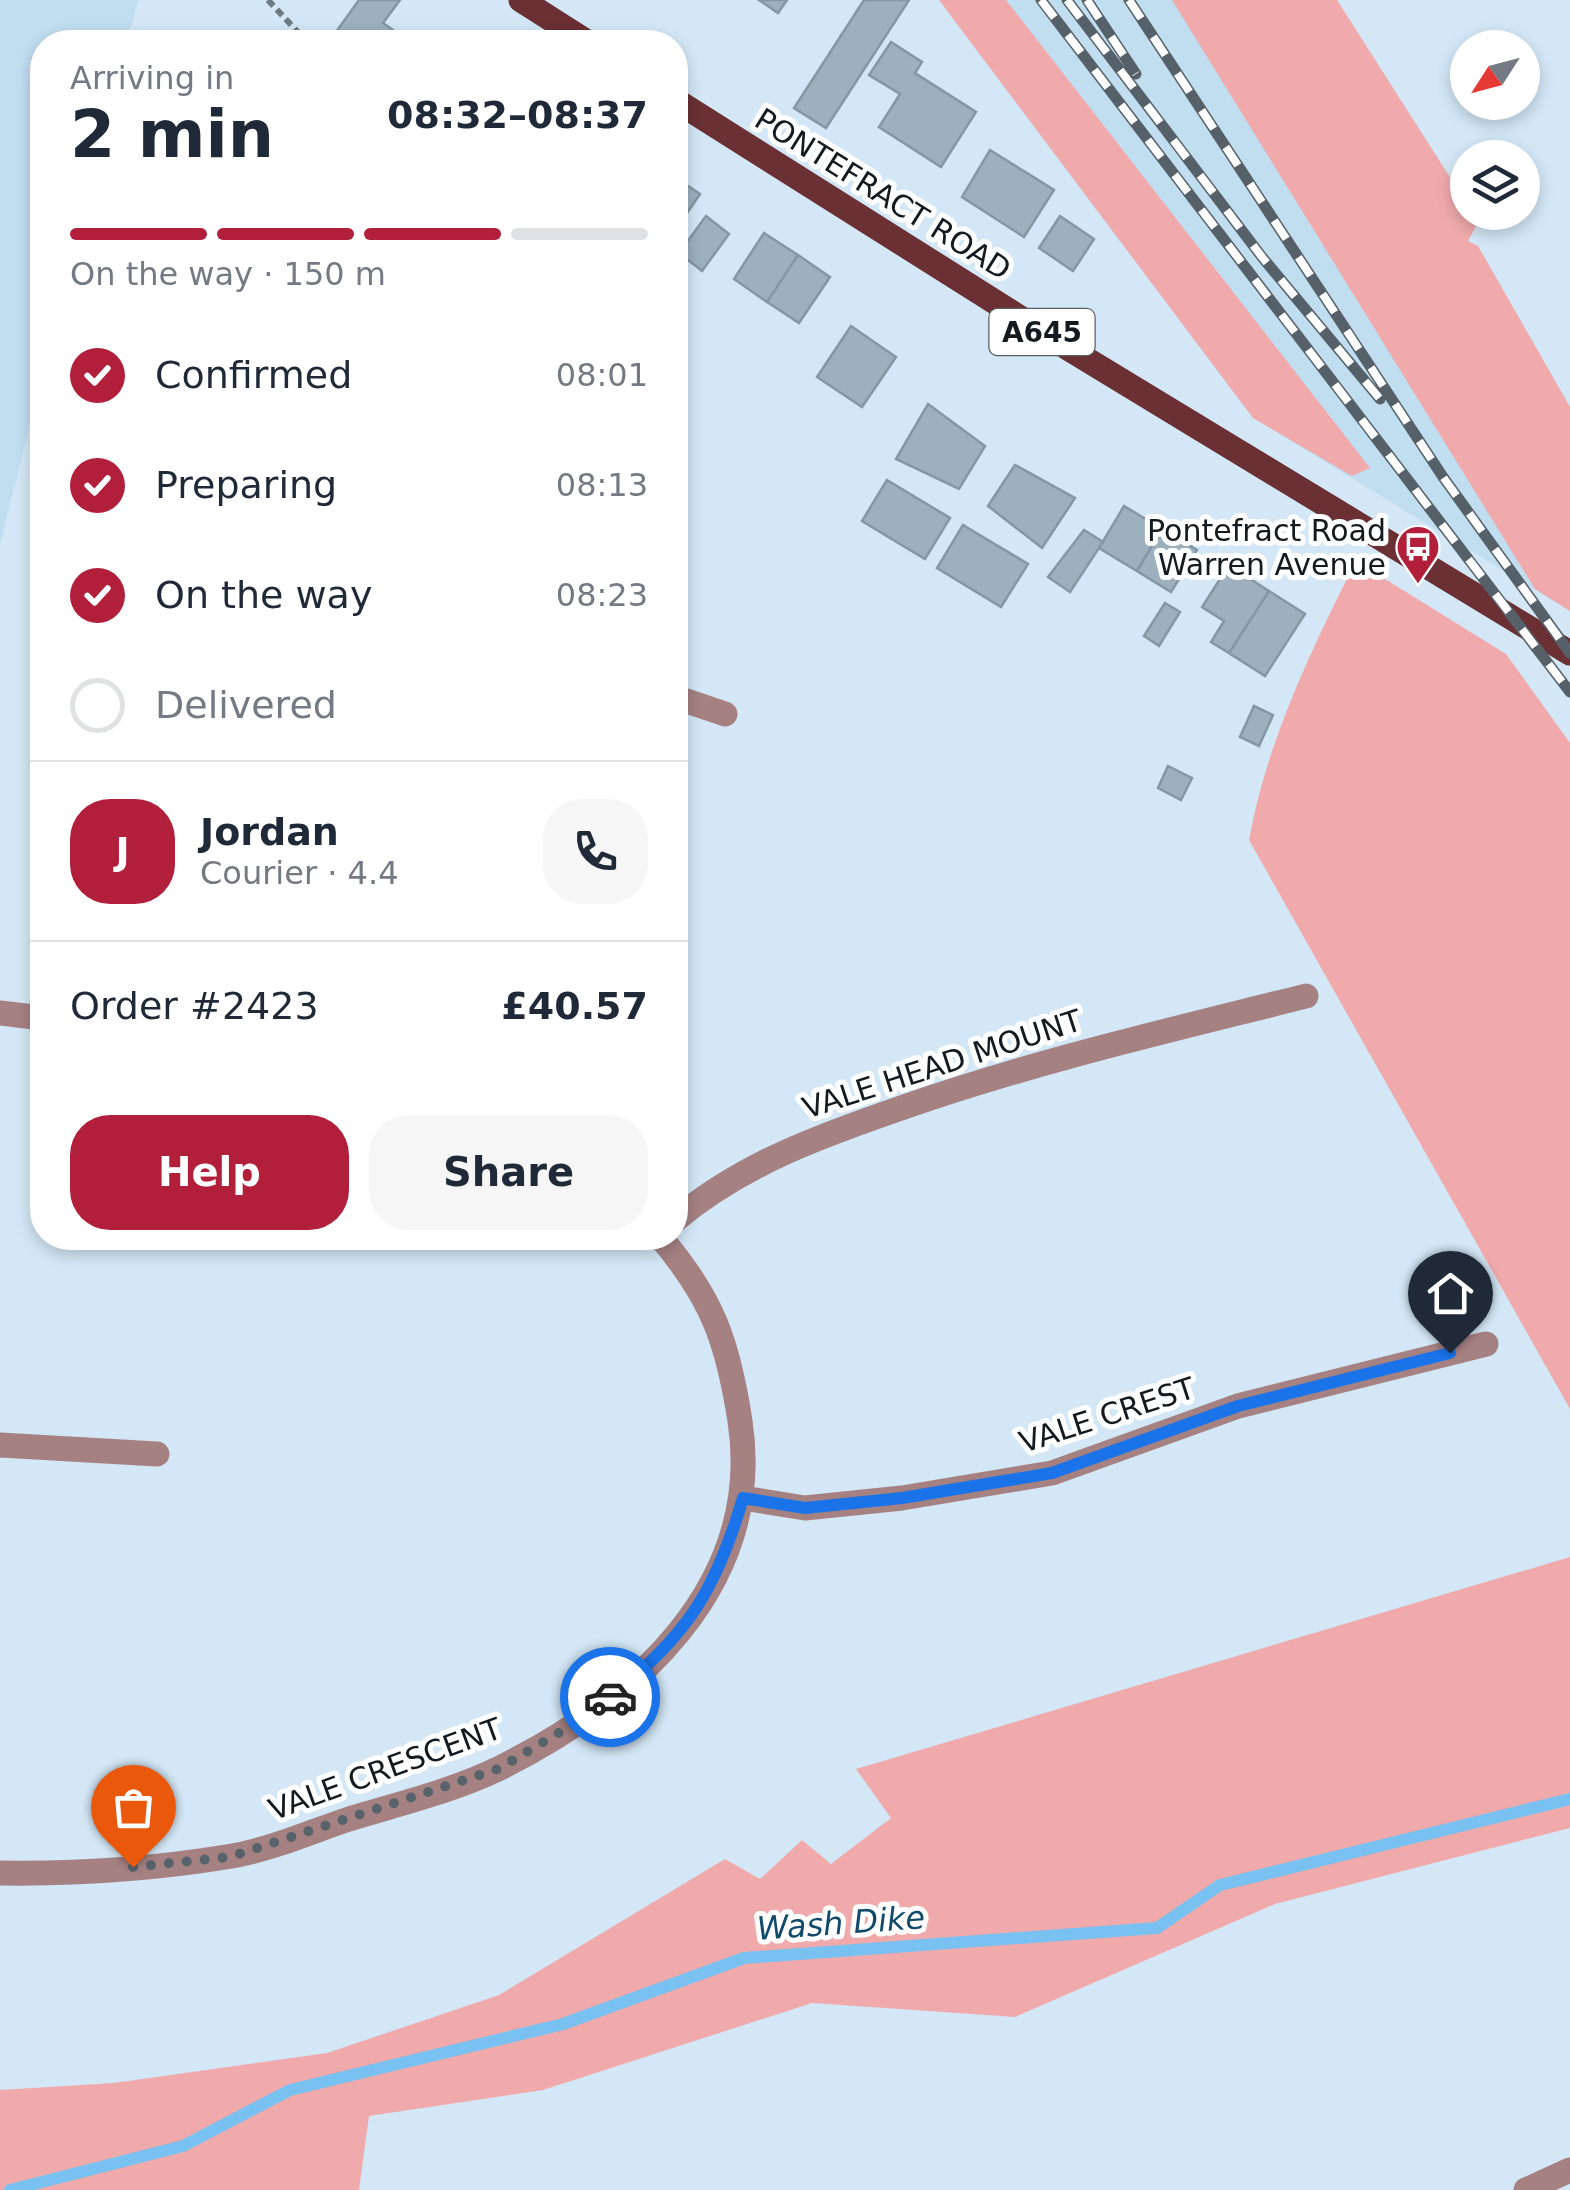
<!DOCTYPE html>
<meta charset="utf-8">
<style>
body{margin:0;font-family:"DejaVu Sans",sans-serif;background:#f6f6f7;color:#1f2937;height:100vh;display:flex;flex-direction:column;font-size:38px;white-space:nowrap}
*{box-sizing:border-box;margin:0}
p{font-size:32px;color:#747a83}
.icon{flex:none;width:55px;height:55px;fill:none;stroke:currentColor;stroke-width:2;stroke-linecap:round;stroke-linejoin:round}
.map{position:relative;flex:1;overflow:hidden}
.sheet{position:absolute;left:30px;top:30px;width:658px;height:1220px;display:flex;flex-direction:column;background:#fff;border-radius:40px;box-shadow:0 5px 15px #0003}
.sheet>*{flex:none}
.needle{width:65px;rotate:234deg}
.buttons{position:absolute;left:1450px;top:30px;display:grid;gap:20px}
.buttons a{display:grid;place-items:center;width:90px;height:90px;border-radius:50%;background:#fff;box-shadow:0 5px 15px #0003;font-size:50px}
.pin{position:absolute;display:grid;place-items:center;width:85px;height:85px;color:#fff;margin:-102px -42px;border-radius:50% 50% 50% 0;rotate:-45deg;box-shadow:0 0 10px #0007}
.pin .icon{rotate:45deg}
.courier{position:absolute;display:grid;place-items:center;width:100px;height:100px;margin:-50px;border:8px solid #1a73e8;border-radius:50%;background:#fff;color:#222;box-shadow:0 2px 12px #0007}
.summary em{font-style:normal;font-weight:600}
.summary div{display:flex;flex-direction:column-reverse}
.summary{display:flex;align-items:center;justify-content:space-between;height:170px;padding:0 40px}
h1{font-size:65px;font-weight:600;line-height:75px}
.bar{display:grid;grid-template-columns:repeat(4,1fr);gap:15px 10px;align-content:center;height:120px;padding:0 40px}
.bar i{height:12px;border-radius:8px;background:#e0e1e3}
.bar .on{background:#b21f3b}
.bar p{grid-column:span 4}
.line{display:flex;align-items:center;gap:25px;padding:0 40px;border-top:2px solid #e0e1e3}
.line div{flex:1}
.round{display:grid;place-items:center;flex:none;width:105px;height:105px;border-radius:40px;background:#f6f6f7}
ol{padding:0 40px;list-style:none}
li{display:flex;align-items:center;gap:30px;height:110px}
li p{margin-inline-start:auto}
li .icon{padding:10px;border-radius:50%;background:#b21f3b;color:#fff;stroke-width:4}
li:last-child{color:#747a83}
li i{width:55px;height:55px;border:5px solid #e0e1e3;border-radius:50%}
.button{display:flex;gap:20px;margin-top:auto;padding:20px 40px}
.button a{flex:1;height:115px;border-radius:40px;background:#b21f3b;color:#fff;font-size:40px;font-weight:600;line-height:115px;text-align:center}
.button a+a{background:#f6f6f7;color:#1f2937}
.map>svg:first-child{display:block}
.built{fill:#c1ddf0}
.green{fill:#f0aaac}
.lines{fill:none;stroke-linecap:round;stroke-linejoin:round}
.stream{stroke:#79c1f0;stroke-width:12}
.building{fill:#9cb0be;stroke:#8497a4;stroke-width:2.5}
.path{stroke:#6d7b84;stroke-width:6;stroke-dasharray:8 5;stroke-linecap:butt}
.minor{stroke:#a58182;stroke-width:25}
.major{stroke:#6a3034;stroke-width:25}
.rail-casing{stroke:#556069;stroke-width:11}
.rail{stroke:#fff;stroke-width:8;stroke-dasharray:22;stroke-linecap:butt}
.done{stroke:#57626b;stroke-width:10;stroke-dasharray:0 18}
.route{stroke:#1a73e8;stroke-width:12}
.labels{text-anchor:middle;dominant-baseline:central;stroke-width:10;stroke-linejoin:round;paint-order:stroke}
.shield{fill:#fff;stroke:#5a5f63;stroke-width:2.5}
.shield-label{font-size:28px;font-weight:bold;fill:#141b20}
.street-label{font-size:30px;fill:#141b20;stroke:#fff}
.poi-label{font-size:30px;fill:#141b20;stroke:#fff;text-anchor:end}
.water-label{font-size:32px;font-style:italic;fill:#124b6a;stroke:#fff}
</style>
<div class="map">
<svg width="1570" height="2190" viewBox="0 0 1570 2190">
<rect width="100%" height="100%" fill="#d3e7f6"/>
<path class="built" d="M0 0H138L127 42H42V376L0 544Z
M939 0H1337L1467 204 1468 212 1483 213 1468 241 1478 246 1570 407V611L1253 418Z"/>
<path class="green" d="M939 0H1006L1370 468 1352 476 1253 418Z
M1172 0H1337L1467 204 1468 212 1483 213 1468 241 1478 246 1570 407V611L1535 589Z
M1356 561 1506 654 1570 743V1409L1249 840C1267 741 1311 650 1356 561Z
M1570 1557V1828L1275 1904 1015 2017 812 2003 543 2090 369 2116 359 2190H0V2090L114 2083 327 2053 499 1995 725 1859 760 1879 802 1840 831 1864 891 1818 856 1769Z"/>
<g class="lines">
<path class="stream" d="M10 2190 183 2146 290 2090 563 2024 744 1958 1157 1928 1220 1885 1570 1799"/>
</g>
<path class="building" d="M359 0H400L383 23 410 42H351L336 32Z
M759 0H787L778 13Z
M864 0H909L826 128 794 108Z
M891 42 922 62 915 73 976 112 941 167 879 127 900 94 869 75Z
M990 150 1054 190 1024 237 962 197Z
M675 177 700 194 675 231Z
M706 216 729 234 702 271 679 253Z
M1060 216 1094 239 1073 271 1039 248Z
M764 233 798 255 767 302 734 279Z
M798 255 830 277 799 323 767 302Z
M851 326 896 357 862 407 817 377Z
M928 404 985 446 959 489 896 459Z
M1015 465 1075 498 1042 548 988 506Z
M887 480 950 518 925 559 862 521Z
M1124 506 1162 529 1137 571 1099 548Z
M963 525 1028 564 1001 607 937 568Z
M1162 529 1197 550 1171 592 1137 571Z
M1084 530 1103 542 1070 592 1048 577Z
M1229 565 1269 591 1229 653 1211 642 1224 621 1202 607Z
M1269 591 1305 614 1265 676 1229 653Z
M1165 603 1180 612 1159 646 1144 636Z
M1254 706 1273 715 1259 746 1240 737Z
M1168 766 1192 778 1181 800 1158 788Z"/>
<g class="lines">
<path class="path" d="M268 0 307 42"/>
<path class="minor" d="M675 697 725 714
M0 1013 42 1018
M675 1220C744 1163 820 1136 904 1107 1036 1061 1171 1030 1306 996
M0 1445 157 1454
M743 1498 805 1508 902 1498 1052 1473 1238 1406 1486 1344
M0 1873C75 1874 152 1869 226 1857 267 1851 310 1832 349 1819 398 1804 453 1791 500 1768 634 1701 765 1586 740 1421 728 1343 713 1299 661 1238
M1526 2190 1570 2170"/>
<path class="major" d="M521 0 587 42
M675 100 1071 350 1570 653"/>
<defs>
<path id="rail" d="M1041 0 1570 692
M1067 0 1262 257 1380 399
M1087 0 1136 74
M1129 0 1443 477 1570 653"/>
</defs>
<use href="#rail" class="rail-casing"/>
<use href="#rail" class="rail"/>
</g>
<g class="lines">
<path class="done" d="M133 1867 230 1857 498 1769 584 1718 610 1697"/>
<path class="route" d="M610 1697C687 1636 715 1592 743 1498L805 1508 902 1498 1052 1473 1238 1406 1450 1353"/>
</g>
<defs>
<symbol id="bus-pin" viewBox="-11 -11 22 30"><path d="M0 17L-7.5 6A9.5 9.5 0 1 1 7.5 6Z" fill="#b21f3b" stroke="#fff"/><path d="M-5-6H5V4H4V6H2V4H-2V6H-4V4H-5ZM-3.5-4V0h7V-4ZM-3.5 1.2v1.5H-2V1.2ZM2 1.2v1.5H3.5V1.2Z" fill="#fff"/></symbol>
</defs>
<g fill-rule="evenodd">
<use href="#bus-pin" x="1393" y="522" width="50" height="68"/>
</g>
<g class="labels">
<rect class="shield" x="989.5" y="309" width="105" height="46" rx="8"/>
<g class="shield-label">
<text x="1042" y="332">A645</text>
</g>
<g class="street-label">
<text transform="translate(883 194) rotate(32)">PONTEFRACT ROAD</text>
<text transform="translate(942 1064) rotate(-18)">VALE HEAD MOUNT</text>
<text transform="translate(1107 1415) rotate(-18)">VALE CREST</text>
<text transform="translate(385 1769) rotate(-20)">VALE CRESCENT</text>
</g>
<g class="poi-label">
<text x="1386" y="530">Pontefract Road<tspan x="1386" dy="34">Warren Avenue</tspan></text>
</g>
<g class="water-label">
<text transform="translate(841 1923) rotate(-4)">Wash Dike</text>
</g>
</g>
</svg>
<div class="buttons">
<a><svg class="needle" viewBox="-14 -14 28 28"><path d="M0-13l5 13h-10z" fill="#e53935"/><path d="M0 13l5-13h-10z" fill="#747a83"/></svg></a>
<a><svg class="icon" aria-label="layers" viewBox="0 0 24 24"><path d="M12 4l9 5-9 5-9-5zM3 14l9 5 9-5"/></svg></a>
</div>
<div class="pin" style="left:133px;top:1867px;background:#ea580c"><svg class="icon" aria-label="bag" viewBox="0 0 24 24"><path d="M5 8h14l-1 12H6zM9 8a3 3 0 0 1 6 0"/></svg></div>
<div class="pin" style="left:1450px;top:1353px;background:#1f2937"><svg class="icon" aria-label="home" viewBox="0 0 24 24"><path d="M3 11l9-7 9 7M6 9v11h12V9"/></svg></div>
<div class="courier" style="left:610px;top:1697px"><svg class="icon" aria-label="car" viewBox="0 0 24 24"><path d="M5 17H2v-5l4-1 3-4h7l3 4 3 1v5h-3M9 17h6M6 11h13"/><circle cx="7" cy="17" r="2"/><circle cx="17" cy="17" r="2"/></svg></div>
<section class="sheet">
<div class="summary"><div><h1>2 min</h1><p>Arriving in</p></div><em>08:32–08:37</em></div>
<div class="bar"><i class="on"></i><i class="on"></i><i class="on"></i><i></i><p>On the way · 150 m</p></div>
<ol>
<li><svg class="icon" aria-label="check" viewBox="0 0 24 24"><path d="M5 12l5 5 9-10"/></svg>Confirmed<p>08:01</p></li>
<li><svg class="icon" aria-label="check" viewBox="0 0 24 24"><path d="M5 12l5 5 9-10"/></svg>Preparing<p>08:13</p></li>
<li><svg class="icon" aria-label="check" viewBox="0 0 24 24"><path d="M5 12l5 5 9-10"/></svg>On the way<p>08:23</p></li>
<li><i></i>Delivered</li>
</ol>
<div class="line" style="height:180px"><b class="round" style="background:#b21f3b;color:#fff">J</b><div><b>Jordan</b><p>Courier · 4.4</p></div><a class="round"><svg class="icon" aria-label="phone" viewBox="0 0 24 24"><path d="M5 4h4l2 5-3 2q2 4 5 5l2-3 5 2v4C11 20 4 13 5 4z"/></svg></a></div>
<div class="line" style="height:130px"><div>Order #2423</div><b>£40.57</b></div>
<div class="button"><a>Help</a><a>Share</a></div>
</section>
</div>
